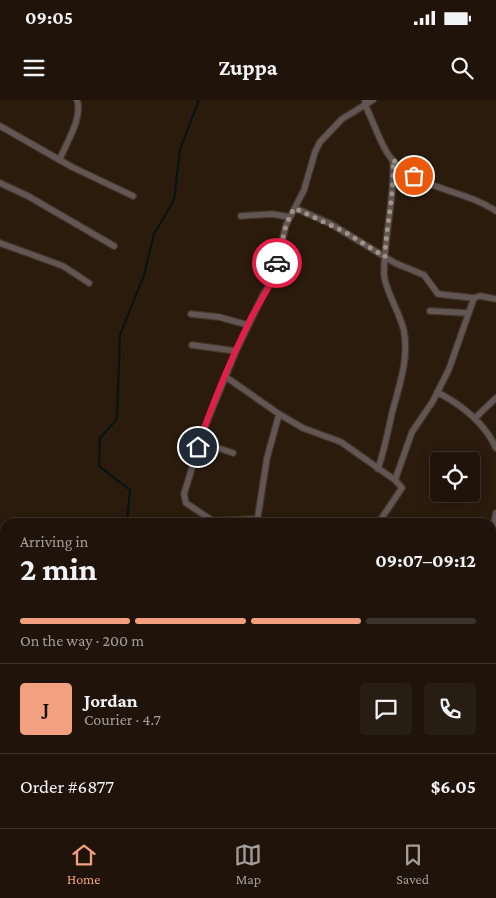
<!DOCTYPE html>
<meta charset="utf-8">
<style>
body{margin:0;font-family:"Crimson Pro",serif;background:#281d13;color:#f1f3f6;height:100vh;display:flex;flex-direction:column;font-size:19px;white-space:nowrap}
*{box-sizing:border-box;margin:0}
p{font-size:16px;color:#a29e9c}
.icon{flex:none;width:28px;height:28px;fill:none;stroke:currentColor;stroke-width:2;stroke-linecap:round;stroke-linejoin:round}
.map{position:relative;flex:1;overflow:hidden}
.panel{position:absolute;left:0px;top:418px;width:496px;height:311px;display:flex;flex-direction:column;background:#20140a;border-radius:15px 15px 0 0;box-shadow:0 2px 12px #0003,0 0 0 1px #3d332b}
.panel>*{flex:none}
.tools{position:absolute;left:430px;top:352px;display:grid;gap:10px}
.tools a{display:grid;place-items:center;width:50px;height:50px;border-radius:5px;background:#20140a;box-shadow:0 2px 12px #0003,0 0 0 1px #3d332b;font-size:25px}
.pin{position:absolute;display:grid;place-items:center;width:42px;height:42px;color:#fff;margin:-21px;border:2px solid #fff;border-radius:50%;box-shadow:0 1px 5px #0007}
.courier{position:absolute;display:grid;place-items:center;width:50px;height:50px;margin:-25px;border:4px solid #e11d48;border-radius:50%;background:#fff;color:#222;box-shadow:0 1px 6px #0007}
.headline em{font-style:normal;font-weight:700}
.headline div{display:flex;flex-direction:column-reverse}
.headline{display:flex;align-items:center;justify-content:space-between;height:85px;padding:0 20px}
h1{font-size:32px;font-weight:700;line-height:38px}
.bar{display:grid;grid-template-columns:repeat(4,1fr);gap:8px 5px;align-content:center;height:60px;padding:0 20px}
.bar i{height:6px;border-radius:4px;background:#3d332b}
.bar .current{background:#f2a07f}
.bar p{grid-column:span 4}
.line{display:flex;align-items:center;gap:12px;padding:0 20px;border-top:1px solid #3d332b}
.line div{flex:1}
.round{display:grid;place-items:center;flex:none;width:52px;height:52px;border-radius:5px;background:#281d13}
.status{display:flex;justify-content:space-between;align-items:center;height:35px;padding:0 25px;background:#20140a;direction:ltr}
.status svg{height:14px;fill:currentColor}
header{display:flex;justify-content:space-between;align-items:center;height:65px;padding:0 20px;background:#20140a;font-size:22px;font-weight:700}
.tab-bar{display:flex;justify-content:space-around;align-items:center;height:70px;border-top:1px solid #3d332b;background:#20140a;font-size:14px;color:#a29e9c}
.tab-bar a{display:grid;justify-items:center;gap:2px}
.tab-bar .current{color:#f2a07f}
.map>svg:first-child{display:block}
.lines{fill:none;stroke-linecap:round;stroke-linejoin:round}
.stream{stroke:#051316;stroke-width:2}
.street-casing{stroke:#433527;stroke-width:8}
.street{stroke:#625655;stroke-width:5.5}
.done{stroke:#9e9388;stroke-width:5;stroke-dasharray:0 9}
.route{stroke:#e11d48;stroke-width:6}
</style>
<div class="status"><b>09:05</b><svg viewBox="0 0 49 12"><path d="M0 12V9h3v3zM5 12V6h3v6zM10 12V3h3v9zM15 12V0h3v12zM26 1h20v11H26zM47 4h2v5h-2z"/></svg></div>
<header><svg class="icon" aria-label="menu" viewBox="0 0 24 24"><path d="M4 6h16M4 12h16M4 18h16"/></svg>Zuppa<svg class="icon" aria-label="search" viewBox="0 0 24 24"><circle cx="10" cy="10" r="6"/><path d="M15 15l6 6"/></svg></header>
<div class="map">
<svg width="496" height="728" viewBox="0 0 496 728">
<rect width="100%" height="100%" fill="#2a1b0d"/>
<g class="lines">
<path class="stream" d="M127 422 130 390 99 366 100 338 117 319 120 235 144 175 154 134 174 100 180 49 199 0
M269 728 270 724"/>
<defs>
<path id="street" d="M365 0V5C375 24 382 52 398 66 427 90 466 91 496 111
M0 26 72 67 133 96
M60 59C66 43 83 18 77 0
M0 83 28 96 114 146
M295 108 331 124 395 163 424 175 438 194 474 198
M241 116 272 114 289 117
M0 143 63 166 89 183
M430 211 468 213
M191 214 219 217 248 225
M192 245 236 251
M226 277 279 314 303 328 341 342 395 380 402 388 379 422
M437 292C462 305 484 322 496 348
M475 318 496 298
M200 342 233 353
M378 369C384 351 388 332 392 313 399 286 409 260 404 231 400 212 385 191 384 174 384 135 395 99 393 60
M395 380 412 332 433 301 449 269 474 198 480 196 496 199
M258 419 213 421 186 403 184 394 204 329 236 251 263 195 273 180 286 125 304 90 315 52 320 42 342 19 373 0
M257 422 267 358 279 314
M491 439 496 413
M491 519 496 518
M491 605 496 623
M491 631 495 621
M491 692 496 693
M491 717 496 715
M408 728 409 724
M462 728 474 724"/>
</defs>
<use href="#street" class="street-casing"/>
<use href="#street" class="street"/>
</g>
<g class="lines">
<path class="done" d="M277 163 286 125 294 108 345 132 385 157C386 124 395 93 393 60L414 76"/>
<path class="route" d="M198 347C212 303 231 259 251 218 261 199 273 184 277 163"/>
</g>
</svg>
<div class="tools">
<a><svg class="icon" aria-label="locate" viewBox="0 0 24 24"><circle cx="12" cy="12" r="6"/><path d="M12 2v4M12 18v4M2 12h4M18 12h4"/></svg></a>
</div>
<div class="pin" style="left:414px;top:76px;background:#ea580c"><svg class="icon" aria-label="bag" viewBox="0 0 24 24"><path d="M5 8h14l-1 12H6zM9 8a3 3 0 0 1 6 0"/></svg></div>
<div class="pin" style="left:198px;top:347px;background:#1f2937"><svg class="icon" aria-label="home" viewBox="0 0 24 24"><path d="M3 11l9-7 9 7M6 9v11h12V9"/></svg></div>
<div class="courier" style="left:277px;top:163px"><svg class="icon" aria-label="car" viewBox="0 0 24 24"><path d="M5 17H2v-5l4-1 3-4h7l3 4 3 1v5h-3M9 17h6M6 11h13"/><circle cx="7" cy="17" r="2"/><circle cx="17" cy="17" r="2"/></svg></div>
<section class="panel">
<div class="headline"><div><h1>2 min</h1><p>Arriving in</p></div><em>09:07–09:12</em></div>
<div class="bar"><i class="current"></i><i class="current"></i><i class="current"></i><i></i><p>On the way · 200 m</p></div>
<div class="line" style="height:90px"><b class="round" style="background:#f2a07f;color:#111">J</b><div><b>Jordan</b><p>Courier · 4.7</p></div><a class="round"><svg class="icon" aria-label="chat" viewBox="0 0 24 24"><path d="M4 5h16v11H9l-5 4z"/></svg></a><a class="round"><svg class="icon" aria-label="phone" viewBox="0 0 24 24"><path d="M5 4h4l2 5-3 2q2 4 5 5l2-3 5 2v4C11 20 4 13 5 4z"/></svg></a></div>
<div class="line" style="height:65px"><div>Order #6877</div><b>$6.05</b></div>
</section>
</div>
<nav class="tab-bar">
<a class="current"><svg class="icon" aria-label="home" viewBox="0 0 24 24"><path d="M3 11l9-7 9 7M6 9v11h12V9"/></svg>Home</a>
<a><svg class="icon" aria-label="map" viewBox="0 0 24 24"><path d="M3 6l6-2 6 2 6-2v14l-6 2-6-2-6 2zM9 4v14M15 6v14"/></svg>Map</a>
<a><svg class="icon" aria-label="saved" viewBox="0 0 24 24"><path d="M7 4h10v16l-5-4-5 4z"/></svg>Saved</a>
</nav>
